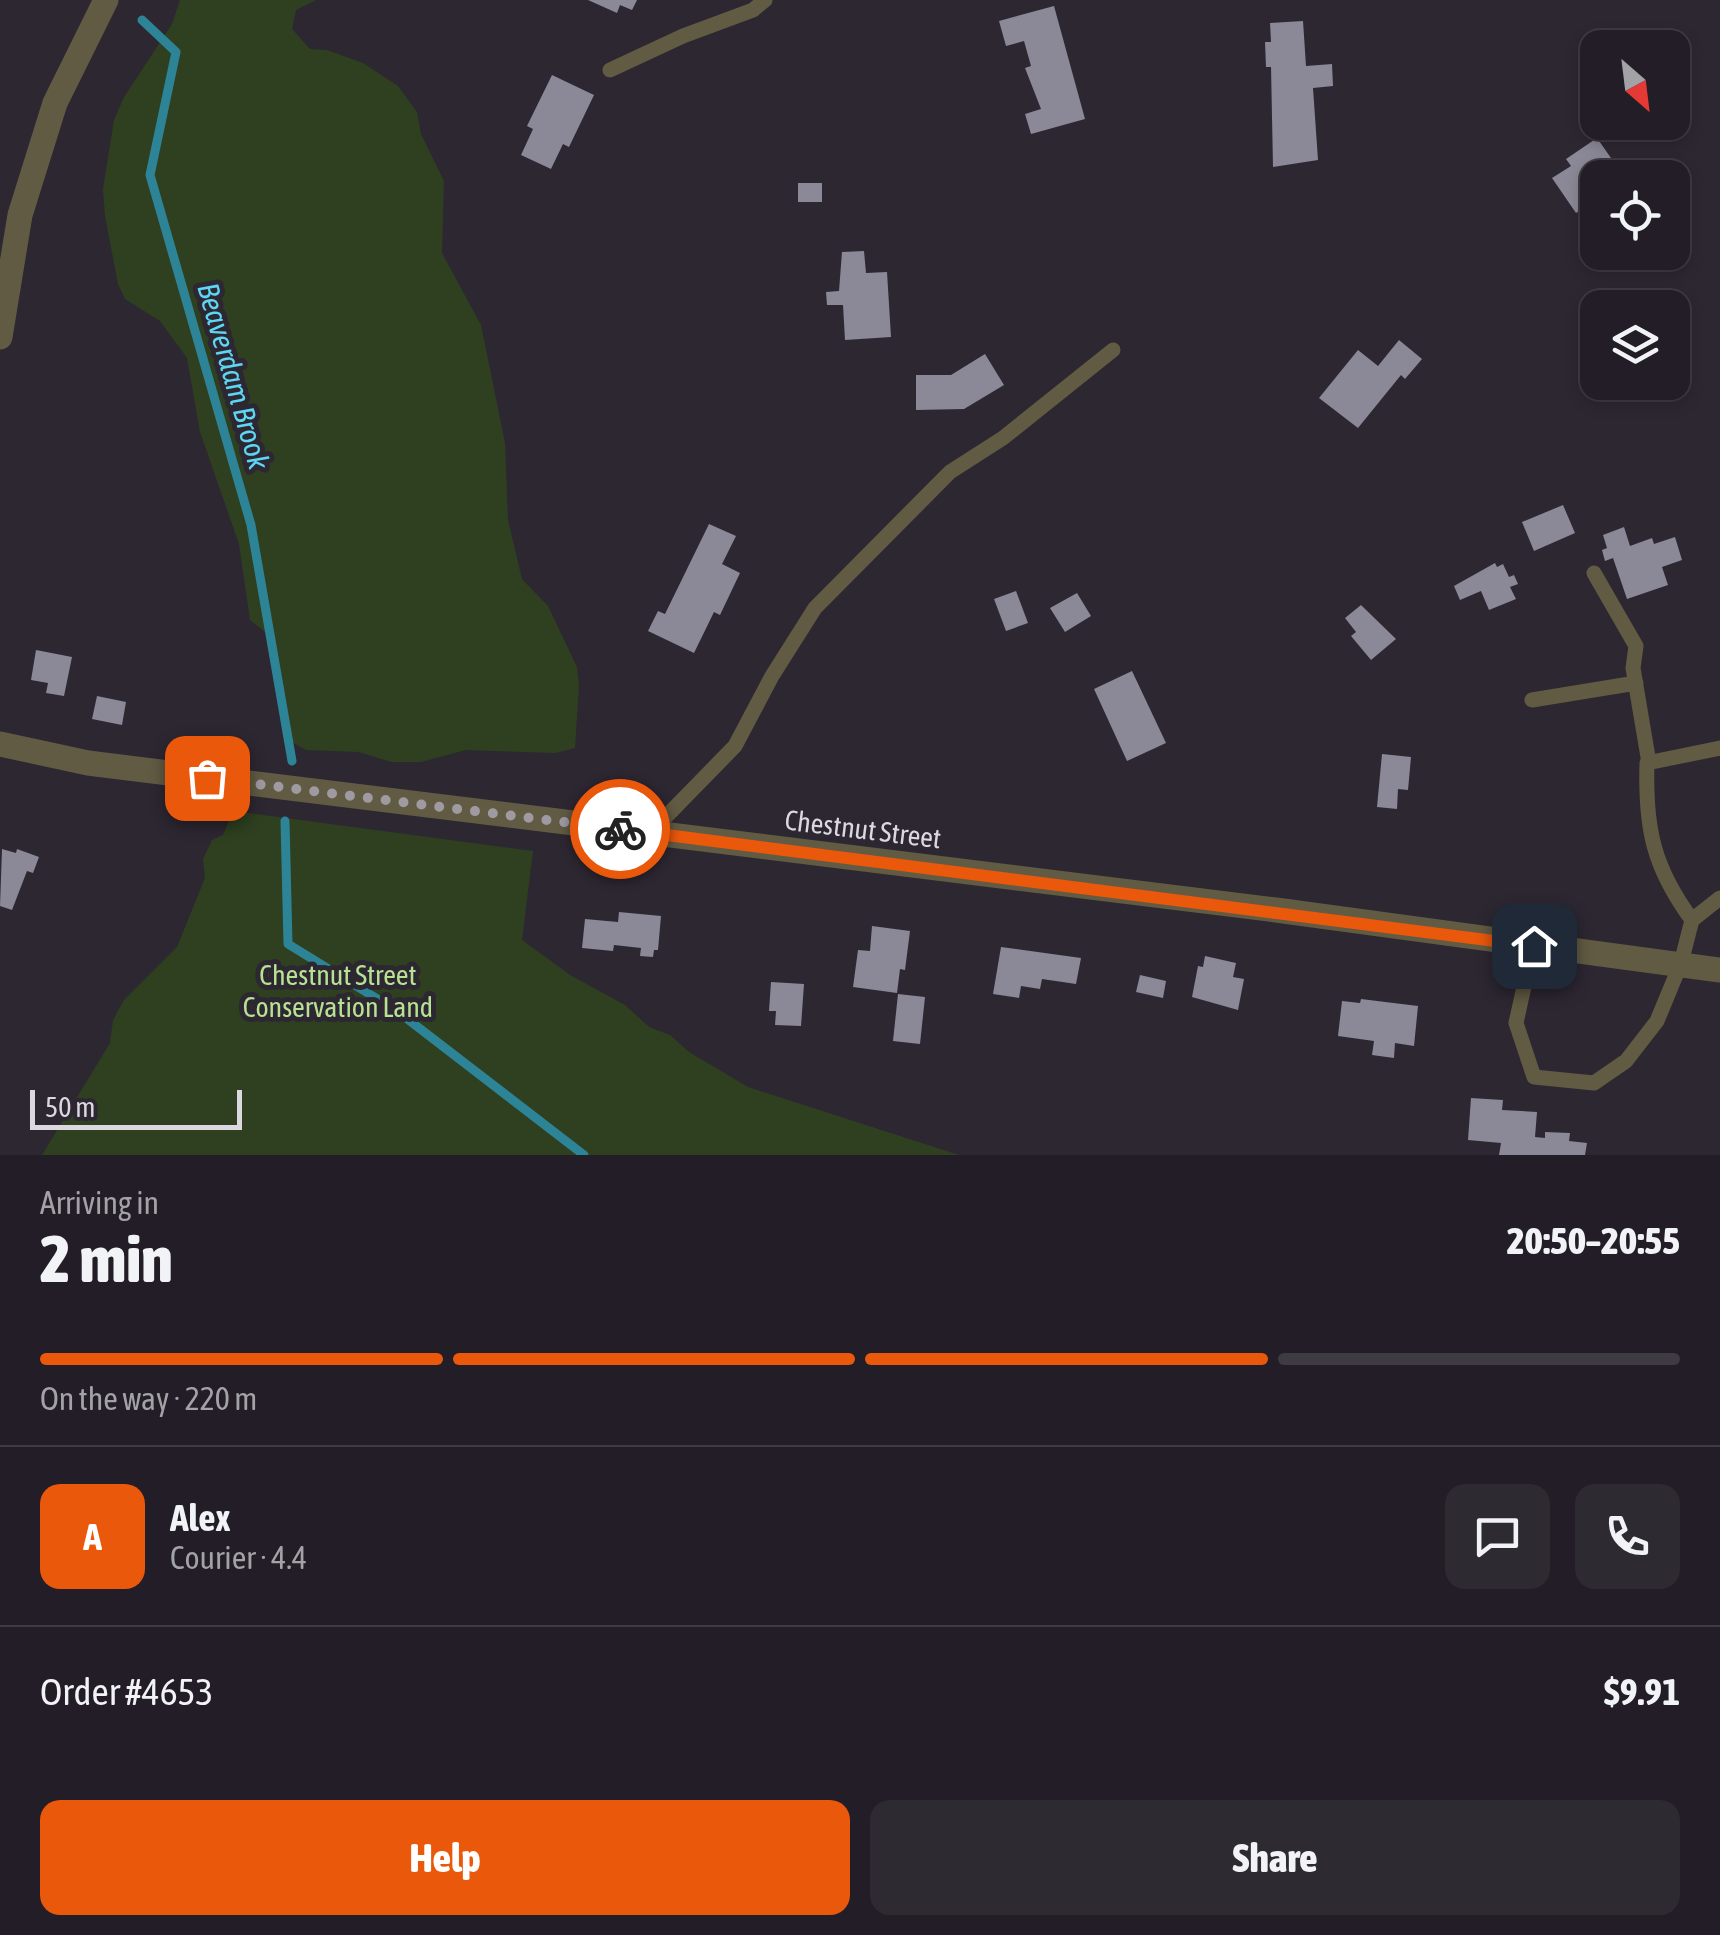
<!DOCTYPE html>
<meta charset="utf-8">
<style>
body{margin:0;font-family:"Asap Condensed",sans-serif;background:#2e2a32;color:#f1f3f6;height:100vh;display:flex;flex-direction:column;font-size:38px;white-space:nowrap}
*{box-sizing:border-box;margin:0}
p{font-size:32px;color:#a2a2a7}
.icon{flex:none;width:55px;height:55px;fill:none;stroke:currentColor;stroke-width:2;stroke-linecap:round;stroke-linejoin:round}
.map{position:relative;height:1155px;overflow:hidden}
.details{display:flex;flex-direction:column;background:#221d26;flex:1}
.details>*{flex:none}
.needle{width:65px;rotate:152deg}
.fabs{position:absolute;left:1580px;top:30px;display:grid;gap:20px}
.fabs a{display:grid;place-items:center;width:110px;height:110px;border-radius:20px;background:#221d26;box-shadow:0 5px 15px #0003,0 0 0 2px #3f3b43;font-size:50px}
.scale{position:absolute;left:30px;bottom:25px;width:212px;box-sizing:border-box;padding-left:10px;border:5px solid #dcd8df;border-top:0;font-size:28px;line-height:35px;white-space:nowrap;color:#dcd8df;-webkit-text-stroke:8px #2d2732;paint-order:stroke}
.pin{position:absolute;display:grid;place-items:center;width:85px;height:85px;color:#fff;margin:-42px;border-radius:20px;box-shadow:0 5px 15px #0006}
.courier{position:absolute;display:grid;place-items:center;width:100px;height:100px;margin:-50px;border:8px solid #ea580c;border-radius:50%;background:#fff;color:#222;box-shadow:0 2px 12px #0007}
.headline em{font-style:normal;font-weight:800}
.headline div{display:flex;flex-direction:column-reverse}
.headline{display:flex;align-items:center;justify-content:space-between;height:170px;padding:0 40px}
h1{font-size:65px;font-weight:800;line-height:75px}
.bar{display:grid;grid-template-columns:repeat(4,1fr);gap:15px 10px;align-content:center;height:120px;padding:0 40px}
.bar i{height:12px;border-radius:8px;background:#3f3b43}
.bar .selected{background:#ea580c}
.bar p{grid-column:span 4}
.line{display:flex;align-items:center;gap:25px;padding:0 40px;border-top:2px solid #3f3b43}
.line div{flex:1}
.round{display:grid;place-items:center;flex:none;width:105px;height:105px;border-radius:20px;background:#2e2a32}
.cta{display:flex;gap:20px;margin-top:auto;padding:20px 40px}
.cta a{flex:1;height:115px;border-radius:20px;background:#ea580c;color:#fff;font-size:40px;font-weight:800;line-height:115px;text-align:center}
.cta a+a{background:#2e2a32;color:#f1f3f6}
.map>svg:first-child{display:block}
.green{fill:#2e4020}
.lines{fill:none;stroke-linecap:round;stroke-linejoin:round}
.stream{stroke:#2e8497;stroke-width:9}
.building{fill:#8b8897}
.service{stroke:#625b43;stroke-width:15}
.tertiary{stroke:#625b43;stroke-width:25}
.done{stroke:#9f9aa2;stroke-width:10;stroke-dasharray:0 18}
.route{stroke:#ea580c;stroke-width:12}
.labels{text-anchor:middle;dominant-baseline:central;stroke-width:10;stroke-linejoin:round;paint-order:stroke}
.street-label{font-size:28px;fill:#dcd8df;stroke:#2d2732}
.park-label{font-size:28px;fill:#b6e292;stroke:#2d2732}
.water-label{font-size:30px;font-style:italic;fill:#5cd6f3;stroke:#2d2732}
</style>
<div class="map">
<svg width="1720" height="1155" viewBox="0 0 1720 1155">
<rect width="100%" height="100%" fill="#2d2732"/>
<path class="green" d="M180 0H316L296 10 292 29 310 49 327 50 363 63 398 86 417 112 421 134 444 181 442 253 481 325 505 443 508 520 522 579 548 606 577 667 579 686 575 748 555 753 466 750 421 762H391L359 752 306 750 283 737 273 648 269 635 250 620 239 544 200 432 187 358 160 321 125 299 118 284 105 216 103 189 114 120 124 97 172 24Z
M233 811 533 851 522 940 570 975 625 1005 649 1027 670 1035 689 1052 748 1087 959 1155H42L110 1043 113 1020 124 1000 177 947 205 878 203 859 212 840 223 835Z"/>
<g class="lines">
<path class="stream" d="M142 20 176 52 150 175 251 525 292 761
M285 821 288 944 397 1011 584 1155"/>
</g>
<path class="building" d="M588 0H637L632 10 620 5 617 13Z
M1054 6 1085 119 1031 134 1025 114 1041 109 1025 68 1031 66 1024 41 1006 46 999 21Z
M1303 21 1306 66 1332 64 1333 86 1313 88 1318 160 1273 167 1271 67H1266L1265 42H1271L1270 23Z
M552 75 594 95 569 147 563 144 551 169 521 155 533 129 527 126Z
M1597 138 1625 178H1598V206L1594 201 1576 213 1552 178 1571 166 1566 159Z
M798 183H822V202H798Z
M864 251 866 273 887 272 891 337 845 340 843 305H827L826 292 839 291 842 252Z
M1399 340 1422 359 1405 379 1401 375 1358 428 1319 398 1358 350 1378 366Z
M985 354 1004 385 964 409 916 410V375H951Z
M1563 505 1575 533 1534 551 1522 522Z
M709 524 736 536 722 564 740 573 720 615 714 612 694 653 648 631 658 611 665 614Z
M1624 527 1630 546 1652 538 1654 544 1675 537 1682 560 1662 567 1668 585 1627 599 1613 558 1605 561 1602 550 1607 548 1603 535Z
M1495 563 1497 567 1503 564 1509 577 1514 575 1518 584 1510 587 1516 599 1489 610 1481 591 1460 600 1454 586Z
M1016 591 1028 623 1006 631 994 599Z
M1077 593 1091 616 1065 632 1050 608Z
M1361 605 1396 639 1371 660 1351 636 1356 632 1345 618Z
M36 650 72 657 64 696 46 693 48 683 31 680Z
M1132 671 1166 743 1127 761 1094 689Z
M97 696 126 702 122 725 92 719Z
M1382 754 1411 757 1408 790 1398 789 1397 809 1377 807Z
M2 849 16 853 17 849 39 857 33 873 27 871 12 910 0 906Z
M619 912 661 916 658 950H654L653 957 640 956 641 948 614 945 613 951 582 948 585 919 618 922Z
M872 926 910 931 905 970 900 969 897 993 853 987 858 950 870 951Z
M1001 947 1081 958 1076 984 1042 979 1040 989 1021 986 1019 998 993 994Z
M1205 956 1236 963 1233 977 1244 979 1238 1010 1192 997 1198 966 1203 967Z
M1140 975 1166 981 1163 998 1136 992Z
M771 982 804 984 801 1026 775 1025 776 1011H769Z
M898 994 925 997 920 1044 893 1041Z
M1361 999 1418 1006 1414 1046 1395 1043 1394 1058 1372 1055 1374 1041 1338 1036 1342 1001 1360 1003Z
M1471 1098 1503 1100 1502 1110 1537 1112 1535 1137 1545 1138V1132L1570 1133 1569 1141 1587 1143 1585 1155H1499L1501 1143 1468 1140Z"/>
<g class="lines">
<path class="service" d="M610 70 683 36 753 10 765 0
M1594 573 1636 646 1633 668 1649 763
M1532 700 1636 683
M651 832 735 746 772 676 815 608 950 472 1003 438 1113 350
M1692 920C1653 867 1645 828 1647 763L1720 748
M1533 946 1516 1023 1534 1077 1594 1083 1626 1061 1657 1021 1681 963 1692 920 1720 898"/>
<path class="tertiary" d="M0 337 20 215 55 103 106 0
M0 744 88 763 1276 910 1720 970"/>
</g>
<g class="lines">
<path class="done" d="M207 778 620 829"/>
<path class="route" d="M620 829 1534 946"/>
</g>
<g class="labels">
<g class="street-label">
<text transform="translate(863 829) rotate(7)">Chestnut Street</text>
</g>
<g class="park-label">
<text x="338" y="975">Chestnut Street<tspan x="338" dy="32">Conservation Land</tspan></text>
</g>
<g class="water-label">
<text transform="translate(234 376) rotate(74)">Beaverdam Brook</text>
</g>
</g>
</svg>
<div class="fabs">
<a><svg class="needle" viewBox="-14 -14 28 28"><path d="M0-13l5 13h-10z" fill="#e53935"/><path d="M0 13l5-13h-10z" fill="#a2a2a7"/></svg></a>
<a><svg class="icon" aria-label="locate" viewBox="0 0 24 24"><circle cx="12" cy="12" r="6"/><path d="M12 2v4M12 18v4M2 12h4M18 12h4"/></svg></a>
<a><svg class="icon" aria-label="layers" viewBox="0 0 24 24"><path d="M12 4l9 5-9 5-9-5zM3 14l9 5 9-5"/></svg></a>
</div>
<div class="scale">50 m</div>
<div class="pin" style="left:207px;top:778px;background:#ea580c"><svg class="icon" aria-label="bag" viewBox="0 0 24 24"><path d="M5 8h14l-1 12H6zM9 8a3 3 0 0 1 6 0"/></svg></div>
<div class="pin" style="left:1534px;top:946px;background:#1f2937"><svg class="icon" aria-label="home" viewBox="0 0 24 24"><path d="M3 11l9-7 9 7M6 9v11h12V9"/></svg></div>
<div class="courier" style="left:620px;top:829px"><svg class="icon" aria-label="bike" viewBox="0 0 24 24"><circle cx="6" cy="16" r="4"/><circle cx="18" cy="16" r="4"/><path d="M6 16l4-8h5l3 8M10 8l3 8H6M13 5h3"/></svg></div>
</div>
<section class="details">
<div class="headline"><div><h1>2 min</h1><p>Arriving in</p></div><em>20:50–20:55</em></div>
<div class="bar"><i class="selected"></i><i class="selected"></i><i class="selected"></i><i></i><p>On the way · 220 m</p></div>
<div class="line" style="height:180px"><b class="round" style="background:#ea580c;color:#fff">A</b><div><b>Alex</b><p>Courier · 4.4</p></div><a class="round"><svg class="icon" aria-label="chat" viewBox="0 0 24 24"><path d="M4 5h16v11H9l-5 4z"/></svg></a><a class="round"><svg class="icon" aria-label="phone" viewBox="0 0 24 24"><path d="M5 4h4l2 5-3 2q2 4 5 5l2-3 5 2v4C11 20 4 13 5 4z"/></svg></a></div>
<div class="line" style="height:130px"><div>Order #4653</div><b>$9.91</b></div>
<div class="cta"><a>Help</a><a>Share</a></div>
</section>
